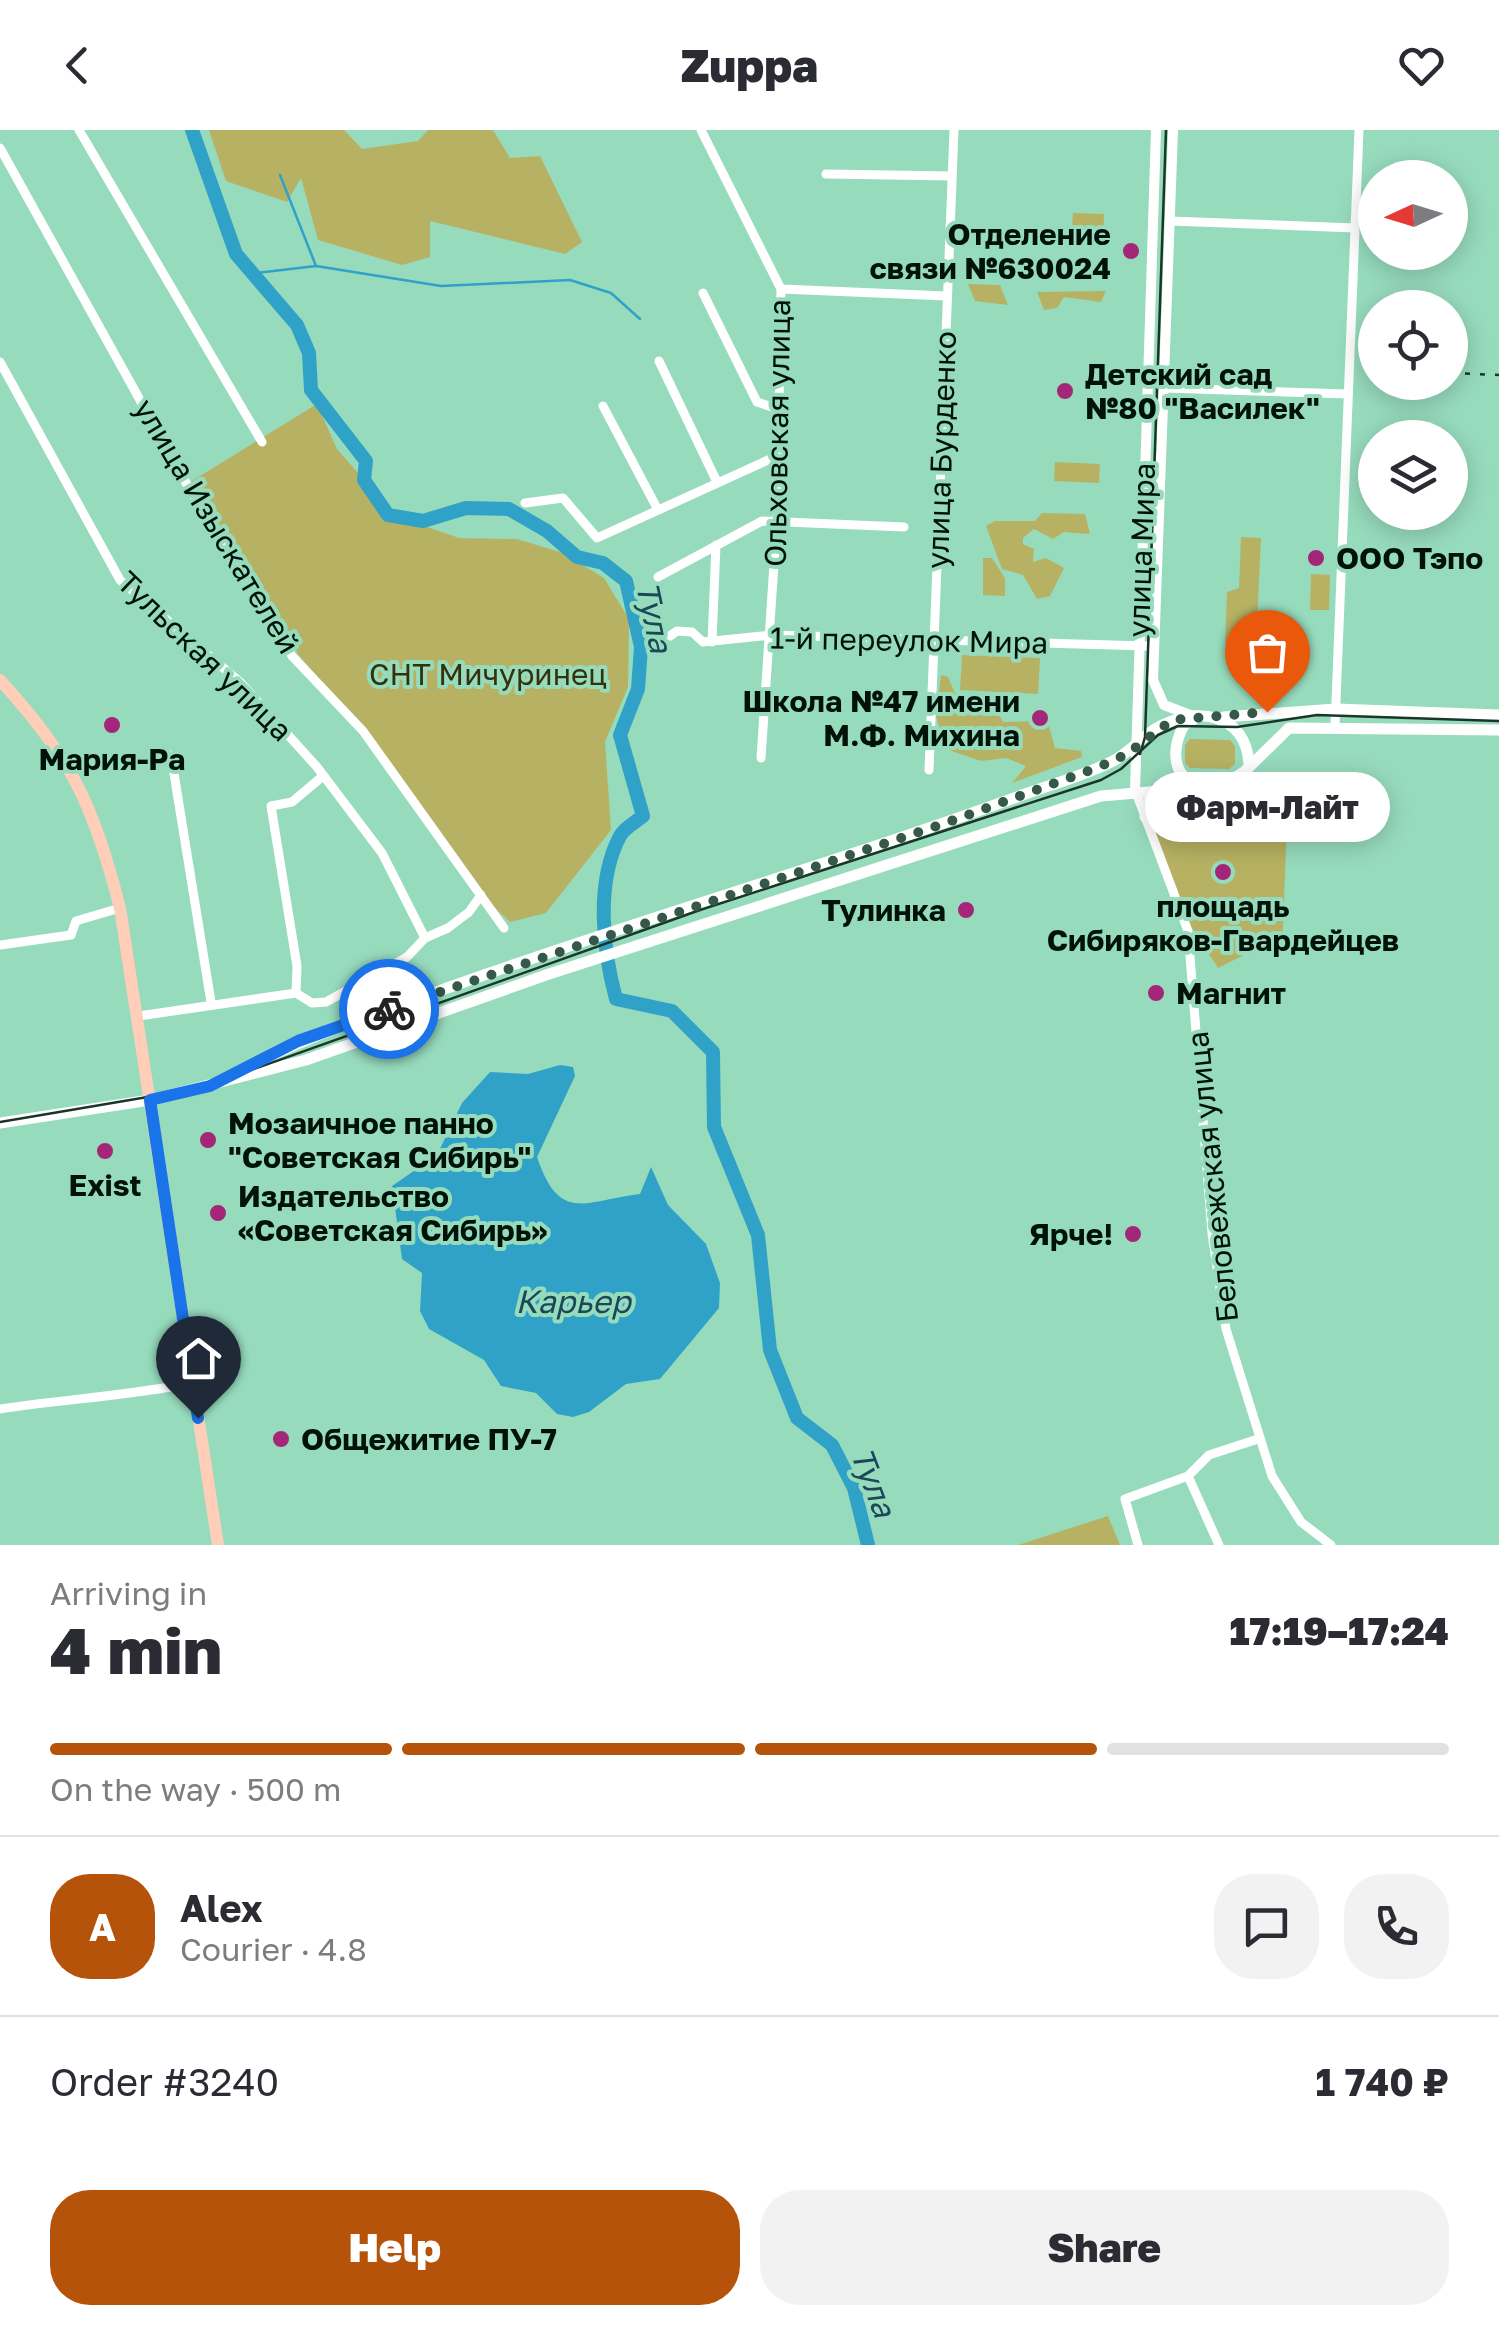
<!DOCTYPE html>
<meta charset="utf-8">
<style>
body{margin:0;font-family:"Golos Text",sans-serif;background:#f2f2f3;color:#2b2b33;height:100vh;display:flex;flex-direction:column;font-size:38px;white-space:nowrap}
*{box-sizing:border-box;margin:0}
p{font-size:32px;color:#7c7c81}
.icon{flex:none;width:55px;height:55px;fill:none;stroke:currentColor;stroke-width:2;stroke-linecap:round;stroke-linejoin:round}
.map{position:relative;height:1415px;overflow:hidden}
.details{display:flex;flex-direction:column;background:#fff;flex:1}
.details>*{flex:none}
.needle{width:65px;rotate:266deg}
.buttons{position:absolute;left:1358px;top:30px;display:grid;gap:20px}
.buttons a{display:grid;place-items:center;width:110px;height:110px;border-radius:50%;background:#fff;box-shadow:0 5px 25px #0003;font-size:50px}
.pin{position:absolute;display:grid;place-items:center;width:85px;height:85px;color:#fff;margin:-102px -42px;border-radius:50% 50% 50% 0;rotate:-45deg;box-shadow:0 0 10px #0007}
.pin .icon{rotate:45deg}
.courier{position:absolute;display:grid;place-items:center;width:100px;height:100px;margin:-50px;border:8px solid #1a73e8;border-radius:50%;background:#fff;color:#222;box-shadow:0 2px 12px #0007}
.bubble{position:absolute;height:70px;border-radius:35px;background:#fff;box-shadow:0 5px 25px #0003;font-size:32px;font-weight:800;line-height:70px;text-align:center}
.headline em{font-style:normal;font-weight:800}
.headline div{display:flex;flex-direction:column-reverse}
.headline{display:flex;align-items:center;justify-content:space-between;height:170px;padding:0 50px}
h1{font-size:65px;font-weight:800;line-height:75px}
.bar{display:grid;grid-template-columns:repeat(4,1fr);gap:15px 10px;align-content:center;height:120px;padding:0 50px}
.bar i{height:12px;border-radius:8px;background:#e1e1e2}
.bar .on{background:#b45309}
.bar p{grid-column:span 4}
.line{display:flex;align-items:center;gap:25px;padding:0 50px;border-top:2px solid #e1e1e2}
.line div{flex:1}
.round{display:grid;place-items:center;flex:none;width:105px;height:105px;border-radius:40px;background:#f2f2f3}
.button{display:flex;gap:20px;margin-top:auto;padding:20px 50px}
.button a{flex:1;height:115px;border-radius:40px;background:#b45309;color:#fff;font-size:40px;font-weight:800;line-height:115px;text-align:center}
.button a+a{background:#f2f2f3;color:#2b2b33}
header{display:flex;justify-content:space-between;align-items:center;height:130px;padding:0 50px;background:#fff;font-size:45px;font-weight:800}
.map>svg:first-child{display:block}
.green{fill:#b7b263}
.water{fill:#30a2c8}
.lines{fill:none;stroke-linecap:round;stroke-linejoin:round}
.stream{stroke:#30a2c8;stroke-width:2.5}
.river{stroke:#30a2c8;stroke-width:14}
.minor{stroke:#fff;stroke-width:9}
.tertiary{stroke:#fff;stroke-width:10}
.secondary{stroke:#fff;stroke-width:11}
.primary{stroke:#feceb8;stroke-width:12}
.tram{stroke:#1b3629;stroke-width:2.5}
.rail{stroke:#1b3629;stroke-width:2.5;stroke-dasharray:5 10;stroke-linecap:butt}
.done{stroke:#355848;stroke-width:10;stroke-dasharray:0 18}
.route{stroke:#1a73e8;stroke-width:12}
.poi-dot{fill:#a42679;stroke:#97dbbd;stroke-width:4}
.labels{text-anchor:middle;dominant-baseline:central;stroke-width:8;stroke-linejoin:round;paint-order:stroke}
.poi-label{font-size:30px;font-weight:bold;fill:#001209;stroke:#97dbbd;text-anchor:start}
.street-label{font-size:30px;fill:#001209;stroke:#97dbbd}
.park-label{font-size:30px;fill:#35320b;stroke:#97dbbd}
.water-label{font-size:32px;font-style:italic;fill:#1a4859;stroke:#97dbbd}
</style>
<header><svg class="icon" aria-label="back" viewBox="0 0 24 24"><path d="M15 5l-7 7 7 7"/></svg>Zuppa<svg class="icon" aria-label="heart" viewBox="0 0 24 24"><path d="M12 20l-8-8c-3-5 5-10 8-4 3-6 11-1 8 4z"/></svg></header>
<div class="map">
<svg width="1499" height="1415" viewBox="0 0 1499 1415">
<rect width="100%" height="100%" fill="#97dbbd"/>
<path class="green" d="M209 0H344L362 19 418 11 428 0H493L510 28 540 26 582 112 565 124 430 91V127L402 135 318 110 301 48 287 72 226 51Z
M1073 83 1104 84 1103 117 1071 116Z
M968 154 1000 155 1008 175 975 171Z
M1106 161 1101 172 1064 167 1057 178 1044 180 1037 162Z
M317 274 337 319 396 386 459 408 517 409 563 423 604 448 629 489 628 557 605 612 611 700 546 783 510 792 480 764 363 601 298 524 187 354Z
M1055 332 1100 334 1099 353 1054 351Z
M1042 383 1085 384 1090 404 1064 402 1053 409 1034 399 1023 408V414L1034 419 1033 432 1046 428 1064 438 1050 466 1037 469 1023 445 1002 439 986 396 995 391H1035Z
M1241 407 1261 408 1256 515 1243 514 1242 536H1237L1238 514 1225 513 1227 462 1239 458Z
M983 428H992L1005 448V466L983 465Z
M1311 444 1330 445 1329 480H1310Z
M962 525 1040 528 1038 564 960 560Z
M941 545 948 547 962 579 997 580 1003 592 1041 591 1046 586 1055 618 1081 621 1082 627 1012 653 1026 636 1006 628 981 631 946 619 936 586Z
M1190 609 1230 610 1235 616V634L1229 639 1190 638 1185 633V615Z
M1208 668 1221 679 1277 680 1287 691 1282 825 1248 823 1218 838 1191 797 1149 687 1151 673 1158 669Z
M1108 1386 1120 1415H1018Z"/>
<path class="water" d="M560 935 573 937 575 946 537 1027C560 1095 586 1070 640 1064L651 1037 668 1075 706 1114 720 1153 719 1178 660 1249 626 1254 589 1282 573 1287 557 1284 536 1263 501 1256 484 1230 429 1199 420 1181 422 1143 402 1129 392 1056 437 1025 462 973 490 942 528 944Z"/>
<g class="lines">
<path class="stream" d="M280 45 316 136
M236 124 256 143 316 136 441 156 570 150 611 163 640 189"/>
<path class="river" d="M192 0 236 124 297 195 309 223 311 260 366 331 364 350 388 385 423 391 466 378 509 379 547 401 577 427 603 433 626 451 641 517 638 559 620 605 643 686C636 692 624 698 620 706 595 753 603 821 616 869L672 881 713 922 714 997 758 1105 770 1220 797 1288 832 1315 854 1358 868 1415"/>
<path class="minor" d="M79 0 262 312
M701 0 781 159 777 389 761 628
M0 18 190 360 292 526 363 601 504 798
M826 44 952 46
M1170 91 1355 98
M781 159 947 166
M703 163 757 272 781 280
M659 231 717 352
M0 232 120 450 241 553 317 637 382 723 425 808
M1164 258 1348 264
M603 276 657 378
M525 373 563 368 597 408 779 325
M658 447 762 391 904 397
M670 506 677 501 692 502 703 512 772 505 1147 516
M712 512 716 415
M1335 596 1359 0
M171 625 211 872
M929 640 954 0
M1135 660 1188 801 1212 1103 1226 1199 1272 1346 1301 1392 1331 1415
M0 815 71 805 76 791 120 778
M296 863 297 836 271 676 292 672 323 646
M296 863 312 873 326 872 407 827 425 808 448 798 469 782 481 765
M139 886 296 863
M0 1279C65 1269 128 1266 192 1253
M1188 1346 1219 1415
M1138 1415 1125 1369 1188 1346 1209 1325 1258 1309"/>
<path class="tertiary" d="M1173 0 1153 550 1164 575 1193 586
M1135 660 1156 0"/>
<path class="secondary" d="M1224 587 1336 579 1499 585
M1196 588 1184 595C1171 619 1171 649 1202 656
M1145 687 1147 673 1161 664
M238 942C317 901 400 875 484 845 664 782 848 729 1028 663 1056 653 1086 645 1113 631 1129 623 1140 609 1155 599 1194 575 1247 582 1249 635
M0 993 150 970 306 930 549 844 1101 666 1221 656 1244 642 1289 598 1499 600"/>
<path class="primary" d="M0 550C71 627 94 676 120 778L218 1415"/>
<path class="tram" d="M1140 624 1145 607 1166 0
M0 992 183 961 240 944 700 780 1101 650 1121 639 1158 605 1178 596 1237 597 1317 585 1499 591"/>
<path class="rail" d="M1450 243 1499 245"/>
</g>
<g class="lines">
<path class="done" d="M389 879 943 694 1099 637 1127 624 1172 590 1267 582"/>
<path class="route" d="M198 1288 150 970 210 956 298 911 389 879"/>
</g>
<g class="poi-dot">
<circle cx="1131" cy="121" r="10"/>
<circle cx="1065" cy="261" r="10"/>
<circle cx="1316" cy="428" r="10"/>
<circle cx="1040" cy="588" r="10"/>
<circle cx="112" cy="595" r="10"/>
<circle cx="1223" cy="742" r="10"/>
<circle cx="966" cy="780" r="10"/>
<circle cx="1156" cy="863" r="10"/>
<circle cx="208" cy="1010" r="10"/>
<circle cx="105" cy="1021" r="10"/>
<circle cx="218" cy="1083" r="10"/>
<circle cx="1133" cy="1104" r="10"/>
<circle cx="281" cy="1309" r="10"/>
</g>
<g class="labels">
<g class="poi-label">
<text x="1111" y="104" text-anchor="end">Отделение<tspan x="1111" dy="34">связи №630024</tspan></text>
<text x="1085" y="244">Детский сад<tspan x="1085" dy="34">№80 "Василек"</tspan></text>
<text x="1336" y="428">ООО Тэпо</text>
<text x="1020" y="571" text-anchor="end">Школа №47 имени<tspan x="1020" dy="34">М.Ф. Михина</tspan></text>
<text x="112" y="629" text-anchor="middle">Мария-Ра</text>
<text x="1223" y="776" text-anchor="middle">площадь<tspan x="1223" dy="34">Сибиряков-Гвардейцев</tspan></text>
<text x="946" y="780" text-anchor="end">Тулинка</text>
<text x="1176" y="863">Магнит</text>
<text x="228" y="993">Мозаичное панно<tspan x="228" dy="34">"Советская Сибирь"</tspan></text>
<text x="105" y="1055" text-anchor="middle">Exist</text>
<text x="238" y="1066">Издательство<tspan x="238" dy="34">«Советская Сибирь»</tspan></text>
<text x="1113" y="1104" text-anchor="end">Ярче!</text>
<text x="301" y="1309">Общежитие ПУ-7</text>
</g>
<g class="street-label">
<text transform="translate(777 303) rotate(-89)">Ольховская улица</text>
<text transform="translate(941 320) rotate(-88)">улица Бурденко</text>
<text transform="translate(217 396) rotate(59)">улица Изыскателей</text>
<text transform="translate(1141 420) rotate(-88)">улица Мира</text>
<text transform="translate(909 510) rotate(1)">1-й переулок Мира</text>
<text transform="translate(205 526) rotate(44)">Тульская улица</text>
<text transform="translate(1212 1047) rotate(-96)">Беловежская улица</text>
</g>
<g class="park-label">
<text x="488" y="544">СНТ Мичуринец</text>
</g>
<g class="water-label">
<text transform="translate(655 487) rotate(78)">Тула</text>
<text x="573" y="1171">Карьер</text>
<text transform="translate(874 1352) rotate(69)">Тула</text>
</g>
</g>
</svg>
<div class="buttons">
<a><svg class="needle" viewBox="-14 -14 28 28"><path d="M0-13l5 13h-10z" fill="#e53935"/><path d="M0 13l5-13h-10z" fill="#7c7c81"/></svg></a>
<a><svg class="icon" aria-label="locate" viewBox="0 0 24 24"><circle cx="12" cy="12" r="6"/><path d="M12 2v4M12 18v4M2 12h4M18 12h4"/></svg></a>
<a><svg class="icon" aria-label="layers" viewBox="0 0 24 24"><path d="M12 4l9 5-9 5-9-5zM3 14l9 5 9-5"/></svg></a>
</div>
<div class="pin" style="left:1267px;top:582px;background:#ea580c"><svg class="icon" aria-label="bag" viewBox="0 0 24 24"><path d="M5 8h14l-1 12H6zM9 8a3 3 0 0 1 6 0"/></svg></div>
<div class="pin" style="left:198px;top:1288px;background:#1f2937"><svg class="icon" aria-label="home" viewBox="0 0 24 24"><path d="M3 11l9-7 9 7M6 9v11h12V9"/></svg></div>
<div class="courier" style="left:389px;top:879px"><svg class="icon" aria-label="bike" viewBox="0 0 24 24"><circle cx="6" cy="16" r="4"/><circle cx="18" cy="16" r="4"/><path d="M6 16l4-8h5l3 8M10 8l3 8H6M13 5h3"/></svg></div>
<div class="bubble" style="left:1145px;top:642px;width:245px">Фарм-Лайт</div>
</div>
<section class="details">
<div class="headline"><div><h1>4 min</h1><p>Arriving in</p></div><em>17:19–17:24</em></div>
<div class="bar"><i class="on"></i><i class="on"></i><i class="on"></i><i></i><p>On the way · 500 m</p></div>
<div class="line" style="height:180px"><b class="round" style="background:#b45309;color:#fff">A</b><div><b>Alex</b><p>Courier · 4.8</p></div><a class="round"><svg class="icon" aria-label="chat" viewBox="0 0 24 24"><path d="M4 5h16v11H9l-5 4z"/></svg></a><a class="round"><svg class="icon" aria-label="phone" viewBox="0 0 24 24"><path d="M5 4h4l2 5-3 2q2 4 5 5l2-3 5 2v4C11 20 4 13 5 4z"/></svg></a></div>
<div class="line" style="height:130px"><div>Order #3240</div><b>1 740 ₽</b></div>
<div class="button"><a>Help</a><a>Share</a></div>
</section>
